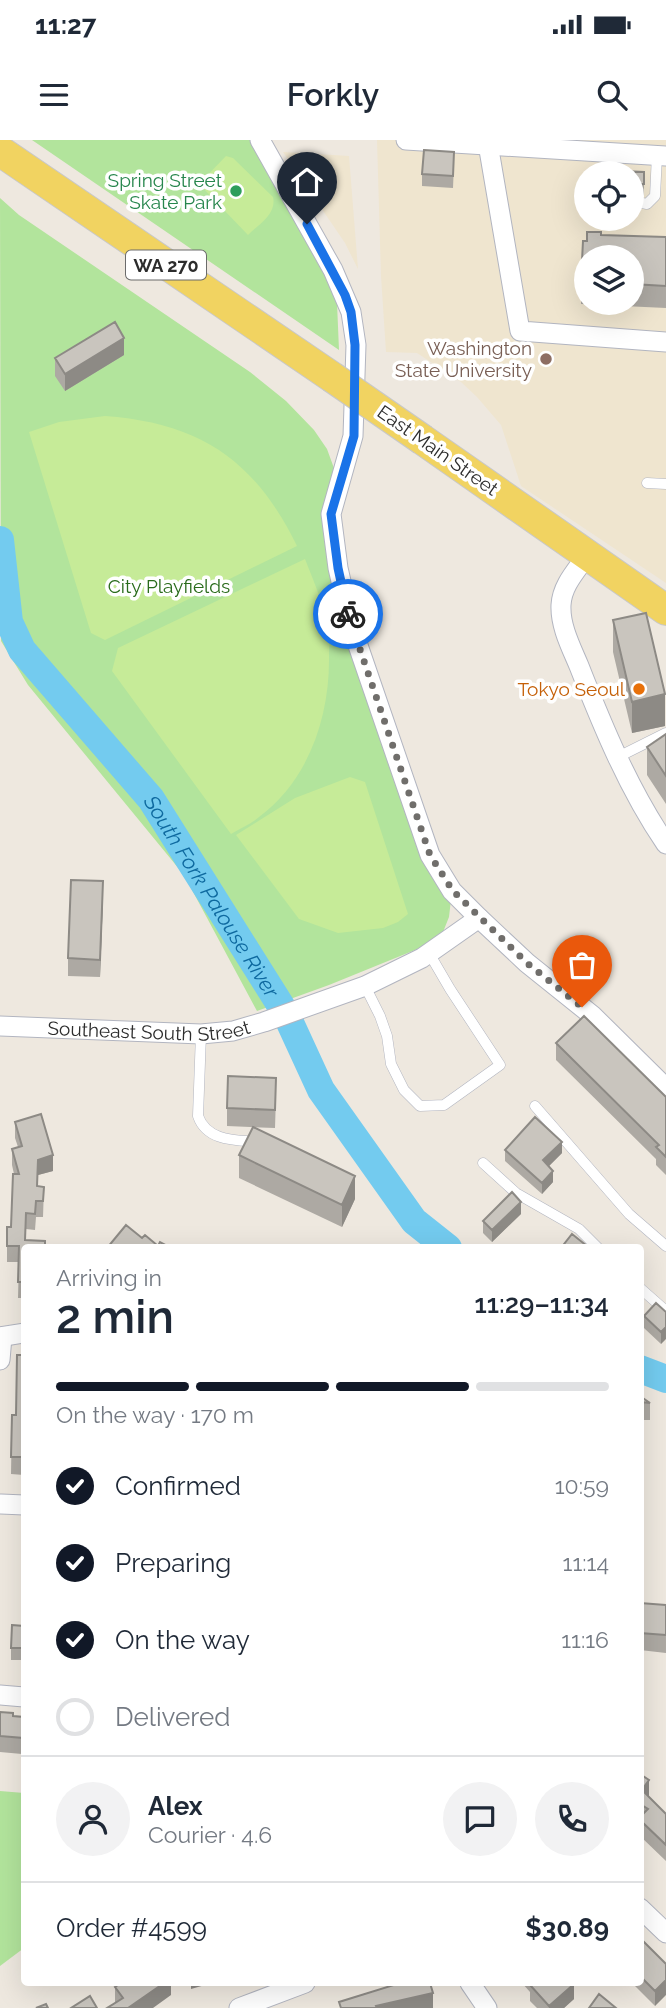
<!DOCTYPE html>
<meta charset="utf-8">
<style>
body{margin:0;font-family:Raleway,sans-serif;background:#f2f2f3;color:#1f2937;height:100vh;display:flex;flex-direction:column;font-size:26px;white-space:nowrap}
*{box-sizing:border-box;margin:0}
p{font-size:23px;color:#747a83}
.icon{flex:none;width:38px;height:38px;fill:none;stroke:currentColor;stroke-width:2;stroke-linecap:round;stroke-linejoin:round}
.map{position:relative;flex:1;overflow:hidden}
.side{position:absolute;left:21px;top:1104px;width:623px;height:742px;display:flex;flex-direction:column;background:#fff;border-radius:7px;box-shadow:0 7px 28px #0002}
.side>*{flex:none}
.fabs{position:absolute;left:574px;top:21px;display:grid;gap:14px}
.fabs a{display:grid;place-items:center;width:70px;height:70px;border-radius:50%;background:#fff;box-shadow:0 7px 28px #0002;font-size:35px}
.pin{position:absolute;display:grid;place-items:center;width:60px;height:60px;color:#fff;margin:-72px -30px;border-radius:50% 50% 50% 0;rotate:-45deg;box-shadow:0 0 7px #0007}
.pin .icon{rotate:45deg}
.courier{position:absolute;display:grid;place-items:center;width:70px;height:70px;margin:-35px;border:5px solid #1a73e8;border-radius:50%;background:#fff;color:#222;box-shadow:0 2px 9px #0007}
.summary em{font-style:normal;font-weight:600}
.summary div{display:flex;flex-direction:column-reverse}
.summary{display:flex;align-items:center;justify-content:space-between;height:119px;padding:0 35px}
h1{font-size:46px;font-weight:600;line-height:52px}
.bar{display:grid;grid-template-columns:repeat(4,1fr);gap:10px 7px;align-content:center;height:84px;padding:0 35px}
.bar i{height:9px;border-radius:5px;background:#e0e1e3}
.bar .selected{background:#111827}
.bar p{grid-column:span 4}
.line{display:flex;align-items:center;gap:18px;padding:0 35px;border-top:2px solid #e0e1e3}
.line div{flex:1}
.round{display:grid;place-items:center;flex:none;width:74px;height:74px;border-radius:37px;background:#f2f2f3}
ol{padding:0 35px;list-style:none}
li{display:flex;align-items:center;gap:21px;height:77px}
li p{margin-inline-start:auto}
li .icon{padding:7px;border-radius:50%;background:#111827;color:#fff;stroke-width:4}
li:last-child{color:#747a83}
li i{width:38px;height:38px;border:4px solid #e0e1e3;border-radius:50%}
.status{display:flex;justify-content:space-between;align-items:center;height:49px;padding:0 35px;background:#fff;direction:ltr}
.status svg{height:19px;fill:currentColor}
header{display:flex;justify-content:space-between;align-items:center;height:91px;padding:0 35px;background:#fff;font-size:32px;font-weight:600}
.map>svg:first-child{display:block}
.education{fill:#efe5cf;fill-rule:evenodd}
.green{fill:#b2e49c}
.pitch{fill:#c6eb98}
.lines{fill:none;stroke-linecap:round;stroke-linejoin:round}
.river{stroke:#73cbef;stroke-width:28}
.lane-casing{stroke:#b2b5c0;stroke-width:11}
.street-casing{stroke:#b2b5c0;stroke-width:21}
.primary-casing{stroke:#c8c8c8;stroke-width:32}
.lane{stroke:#fff;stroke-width:10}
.street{stroke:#fff;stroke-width:19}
.primary{stroke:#f1d361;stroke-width:30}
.primary-bridge-casing{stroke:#c8c8c8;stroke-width:32;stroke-linecap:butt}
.primary-bridge{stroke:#f1d361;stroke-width:30}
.wall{fill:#ada9a3;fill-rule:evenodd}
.shaded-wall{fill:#8d8a85}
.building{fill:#c9c5be;stroke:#8d8a85;stroke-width:2}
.done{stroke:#706e6b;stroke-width:7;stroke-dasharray:0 12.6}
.route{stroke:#1a73e8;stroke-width:9}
.leisure-dot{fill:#2e9e5b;stroke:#fff;stroke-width:2.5}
.education-dot{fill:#8d6e63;stroke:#fff;stroke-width:2.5}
.food-dot{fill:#e8710a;stroke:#fff;stroke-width:2.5}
.labels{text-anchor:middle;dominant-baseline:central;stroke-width:7;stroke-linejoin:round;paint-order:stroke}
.shield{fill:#fff;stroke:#6b6b6b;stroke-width:2}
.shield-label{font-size:18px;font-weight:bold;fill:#2c2c2c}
.leisure-label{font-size:19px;fill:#27864d;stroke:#fff;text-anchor:end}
.education-label{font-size:19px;fill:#785e54;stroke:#fff;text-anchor:end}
.street-label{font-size:19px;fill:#2c2c2c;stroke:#fff}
.park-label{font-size:19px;fill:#296b1b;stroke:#fff}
.food-label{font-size:19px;fill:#c56008;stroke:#fff;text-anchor:end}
.water-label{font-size:21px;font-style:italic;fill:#0e699f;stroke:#fff}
</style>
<div class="status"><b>11:27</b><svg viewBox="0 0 49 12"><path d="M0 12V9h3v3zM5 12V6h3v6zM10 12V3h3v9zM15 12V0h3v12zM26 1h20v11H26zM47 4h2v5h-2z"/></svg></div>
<header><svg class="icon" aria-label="menu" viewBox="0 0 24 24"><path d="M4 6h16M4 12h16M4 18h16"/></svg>Forkly<svg class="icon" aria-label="search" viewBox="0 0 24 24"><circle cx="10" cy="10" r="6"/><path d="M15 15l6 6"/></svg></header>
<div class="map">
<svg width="666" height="1868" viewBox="0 0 666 1868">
<rect width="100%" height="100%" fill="#eee8df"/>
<path class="education" d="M377 0H666V443L521 346 501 285 477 257 461 242 417 213 386 212 381 136ZM586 33H632V79H586ZM586 117H632V163H586Z
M283 12 349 16 358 129 345 103Z"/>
<path class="green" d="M32 0H250L342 160 337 163 339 210Z
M0 58 19 75 250 232 286 261 314 290 327 309 339 342 338 428 452 751 449 777 443 792 420 808 329 845 257 871 184 735 28 545 1 501Z
M0 1651 24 1653V1808L0 1826Z"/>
<path class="pitch" d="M226 16 233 18 273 57C277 74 259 84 248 95L199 44Z
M105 276C200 283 255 320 297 406L105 500 91 493 29 292 59 282Z
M305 419C314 442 324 465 329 490 330 498 329 508 329 516 330 576 309 640 259 677 251 684 240 688 231 694L112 531 118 508Z
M350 637 365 642 408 774 398 782 383 788 338 793 299 779 236 695 295 658Z"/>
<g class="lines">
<g class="river">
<path id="s1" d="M0 400 9 482 22 510 151 659 286 874 321 950 414 1081 448 1108"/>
<path d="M640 1229 666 1239"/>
</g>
<defs>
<path id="lane" d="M637 62 647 64 655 56 657 15
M647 343 666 344
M618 617 666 593
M365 846 380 876 387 896 391 924 404 950 420 966 444 965 500 925 450 849 429 813
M201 894 198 976C207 1002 237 1000 259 1002
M535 966 629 1074 666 1106
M483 1023 516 1053 579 1089 598 1108
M640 1148 666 1171"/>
<g id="street">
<path d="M260 0 333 130 351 172 356 205 353 296 331 374 338 428 351 485 430 715 452 751 479 778 527 823 593 876 666 948"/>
<path d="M406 0 666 16"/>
<path d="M488 4 520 191 666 202"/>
<path d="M588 414C577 430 562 445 561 465 560 486 571 507 579 526 603 587 629 650 666 704"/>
<path id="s2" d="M0 886 201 894 233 891 264 882 365 846 422 818 479 778"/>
<path d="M0 1197 24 1193"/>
<path d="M0 1220 2 1197"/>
<path d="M1 1364 24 1365"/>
<path d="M0 1555 24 1557"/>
<path d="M640 1768 666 1793"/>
<path d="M470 1843 487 1868"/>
<path d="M239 1868 305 1843"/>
</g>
<path id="primary" d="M0 11 332 237
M423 300 666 470"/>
</defs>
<use href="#lane" class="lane-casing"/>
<use href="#street" class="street-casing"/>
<use href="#primary" class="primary-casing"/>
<use href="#lane" class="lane"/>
<use href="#street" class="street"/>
<use href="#primary" class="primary"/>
<defs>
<path id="primary-bridge" d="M332 237 423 300"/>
</defs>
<use href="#primary-bridge" class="primary-bridge-casing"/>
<use href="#primary-bridge" class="primary-bridge"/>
</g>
<path class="wall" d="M454 24 453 48 422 46V34Z
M644 32V56L632 55V33Z
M601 95 666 97V168L581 164V141L587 101ZM586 117H632V163H586Z
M124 215 65 251 55 236V218Z
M613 480 665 586 632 593 613 512Z
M666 594V664L647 635V607Z
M103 759 100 837 68 836V818Z
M556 903 666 957V1035L656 1025V1019L556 920Z
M276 956 275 988 227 986V968Z
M15 982 53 1031 38 1035V1046L44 1047 43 1077H36L35 1090 26 1089 24 1108V1158H18L19 1122H7V1087H11L14 1034 12 1025V1009L18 1007 15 998Z
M505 1010 562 1013 549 1026 553 1042 542 1054 505 1021Z
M239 1015 355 1059 342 1087 239 1038Z
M521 1074 492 1102 483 1093V1081Z
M666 1172 661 1204 644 1188V1176Z
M24 1215V1335L11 1334 12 1275H16Z
M640 1256 650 1263V1280H643L640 1285Z
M640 1463 666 1465V1513L640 1510Z
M24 1486V1520H11V1508Z
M0 1572 13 1576 24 1577V1637H22V1614L0 1612Z
M640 1634 649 1657 666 1674V1721L640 1696Z
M640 1798 666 1824 655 1866 632 1843H640Z
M171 1843V1855L115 1863V1847Z
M522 1843H574V1859L564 1868H537L530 1861V1852Z"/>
<path class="shaded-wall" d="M124 198V215L65 251V234Z
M665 554V586L632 593V562Z
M103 741V759L100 837V820Z
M562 1002V1013L543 1032V1020Z
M53 1015V1031L38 1035 37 1062 38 1020Z
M553 1031V1042L542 1054V1043Z
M355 1036V1059L342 1087V1065Z
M521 1062V1074L492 1102V1090Z
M666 1187V1199L661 1204V1192Z
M643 1264V1281L640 1285V1268Z
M649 1640V1656L642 1666V1650Z
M666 1840V1855L655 1866V1851Z
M164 1843H171V1855L153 1868H128Z
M191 1843H212L191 1849Z
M574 1844V1859L564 1868H549V1866Z
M433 1853V1868H376V1866Z"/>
<path class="building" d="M424 10 454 12 453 36 422 34Z
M622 31 644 32V44H632V33H622Z
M587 92H601V95L666 97V146L632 144V117H586V142L581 141 583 101H587Z
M115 182 124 198 65 234 55 218Z
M646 473 665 554 632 562 613 480Z
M666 594V636L647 607Z
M71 740 103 741 100 820 68 818Z
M584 876 666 957V1017L656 1007 659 1005 556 903Z
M228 936 276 938 275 970 227 968Z
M41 974 53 1015 38 1020 37 1046 44 1047 43 1061H36L35 1074 26 1073 25 1100 45 1101V1108H24V1142H18L19 1106H7V1087H11L13 1034H19L12 1009 22 1006 15 982Z
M535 977 562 1002 543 1020 553 1031 542 1043 505 1010Z
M253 987 355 1036 342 1065 239 1015Z
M512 1052 521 1062 492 1090 483 1081Z
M126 1085 142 1098 145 1095 158 1106 160 1102 171 1108H107Z
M572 1094 587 1106 585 1108H561Z
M656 1163 666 1172V1187L661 1192 644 1176Z
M17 1215H24V1317H11L12 1275H16Z
M640 1256 650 1263 641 1262 643 1264 640 1268Z
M640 1463 666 1465V1495L640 1493Z
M12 1485 24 1486V1508H11Z
M0 1572 13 1573V1576L24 1577V1621L22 1620 23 1598 0 1596Z
M640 1634 649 1640 642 1650 666 1674V1705L640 1680V1677L648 1669 640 1664Z
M640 1798 666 1824V1840L655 1851 640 1836Z
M121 1843H164L128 1868H107L123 1858 115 1847Z
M393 1843H430L433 1853 376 1866 377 1868H341L339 1862 394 1845Z
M533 1843H574V1844L549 1866 530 1845Z
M599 1854 616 1868H589Z
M90 1856 97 1868H71Z
M46 1864 48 1868H36Z"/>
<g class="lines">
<path class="done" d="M348 474 430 715 453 751 527 823 582 867"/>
<path class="route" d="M307 84 345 155 351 172 355 205 354 296 331 374 338 428 348 474"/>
</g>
<circle class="leisure-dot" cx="236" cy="51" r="7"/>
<circle class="education-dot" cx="546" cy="219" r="7"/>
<circle class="food-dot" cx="639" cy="549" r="7"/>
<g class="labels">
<rect class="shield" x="126" y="110.5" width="80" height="29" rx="5"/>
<g class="shield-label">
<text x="166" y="125">WA 270</text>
</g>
<g class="leisure-label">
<text x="222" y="40">Spring Street<tspan x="222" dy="22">Skate Park</tspan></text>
</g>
<g class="education-label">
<text x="532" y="208">Washington<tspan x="532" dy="22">State University</tspan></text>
</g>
<g class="street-label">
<text transform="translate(438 310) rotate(35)">East Main Street</text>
<text stroke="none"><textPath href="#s2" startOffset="149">Southeast South Street</textPath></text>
</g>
<g class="park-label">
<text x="169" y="446">City Playfields</text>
</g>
<g class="food-label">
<text x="625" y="549">Tokyo Seoul</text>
</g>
<g class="water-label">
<text stroke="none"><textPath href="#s1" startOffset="425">South Fork Palouse River</textPath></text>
</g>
</g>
</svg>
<div class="fabs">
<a><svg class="icon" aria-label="locate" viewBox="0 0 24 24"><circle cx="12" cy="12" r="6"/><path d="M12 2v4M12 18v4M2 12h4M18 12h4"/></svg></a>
<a><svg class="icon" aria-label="layers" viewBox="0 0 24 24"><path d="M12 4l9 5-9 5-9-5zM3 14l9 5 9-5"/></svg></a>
</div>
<div class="pin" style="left:582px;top:867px;background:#ea580c"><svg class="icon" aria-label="bag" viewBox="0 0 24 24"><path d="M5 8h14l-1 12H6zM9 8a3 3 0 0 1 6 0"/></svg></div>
<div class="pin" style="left:307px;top:84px;background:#1f2937"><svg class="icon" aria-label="home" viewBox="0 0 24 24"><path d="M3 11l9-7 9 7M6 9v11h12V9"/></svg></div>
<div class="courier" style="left:348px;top:474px"><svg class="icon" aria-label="bike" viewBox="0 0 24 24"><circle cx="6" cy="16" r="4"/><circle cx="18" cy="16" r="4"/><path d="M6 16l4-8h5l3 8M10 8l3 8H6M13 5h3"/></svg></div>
<section class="side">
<div class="summary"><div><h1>2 min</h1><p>Arriving in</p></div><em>11:29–11:34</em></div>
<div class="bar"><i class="selected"></i><i class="selected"></i><i class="selected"></i><i></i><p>On the way · 170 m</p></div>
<ol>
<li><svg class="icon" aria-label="check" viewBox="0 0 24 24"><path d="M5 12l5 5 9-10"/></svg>Confirmed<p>10:59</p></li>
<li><svg class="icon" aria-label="check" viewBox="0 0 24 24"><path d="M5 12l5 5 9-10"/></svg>Preparing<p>11:14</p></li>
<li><svg class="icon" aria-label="check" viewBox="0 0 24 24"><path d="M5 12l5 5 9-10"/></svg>On the way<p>11:16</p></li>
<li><i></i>Delivered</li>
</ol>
<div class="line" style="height:126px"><a class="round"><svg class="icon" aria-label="person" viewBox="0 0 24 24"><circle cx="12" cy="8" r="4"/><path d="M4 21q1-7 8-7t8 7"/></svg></a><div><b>Alex</b><p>Courier · 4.6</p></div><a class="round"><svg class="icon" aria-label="chat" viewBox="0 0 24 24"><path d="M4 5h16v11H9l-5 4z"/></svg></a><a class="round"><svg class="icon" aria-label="phone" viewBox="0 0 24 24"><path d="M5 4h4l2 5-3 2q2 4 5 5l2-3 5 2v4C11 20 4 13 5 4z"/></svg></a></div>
<div class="line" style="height:91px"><div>Order #4599</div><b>$30.89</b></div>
</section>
</div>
